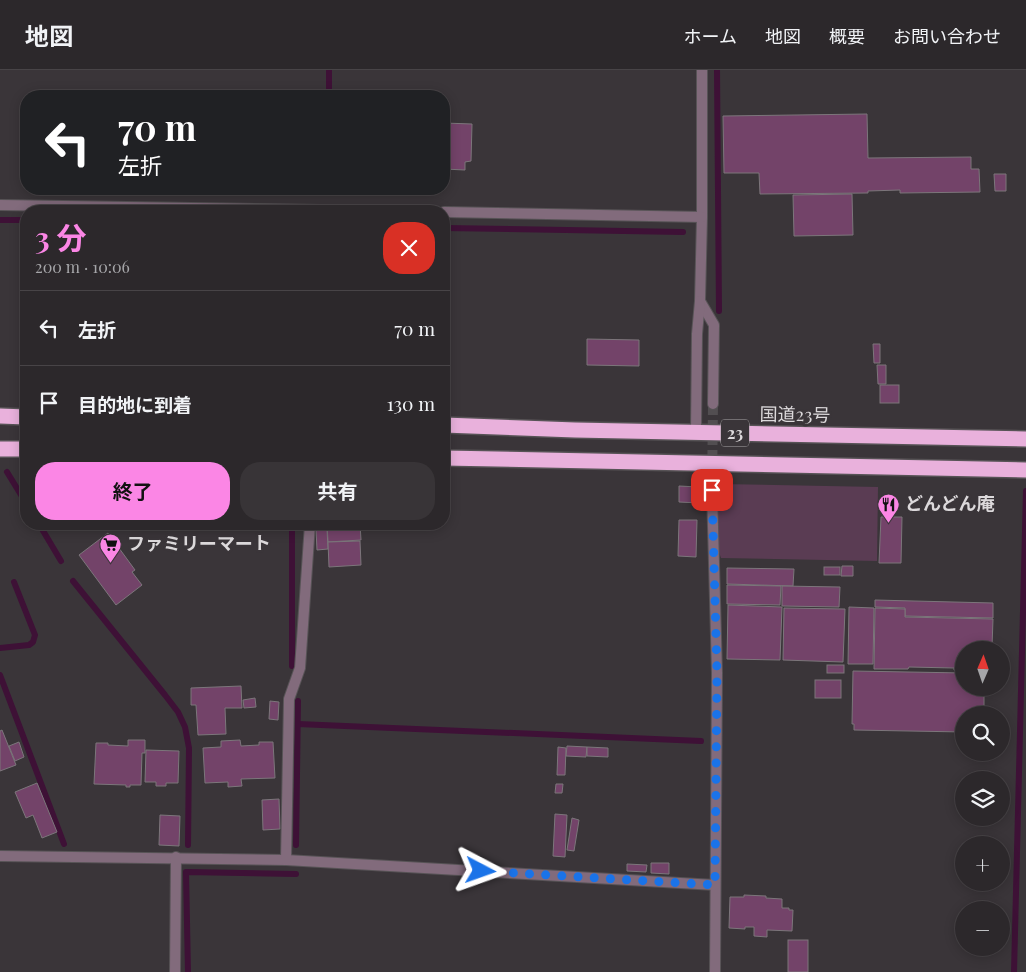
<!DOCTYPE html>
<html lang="ja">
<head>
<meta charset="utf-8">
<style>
	body { margin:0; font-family:"Playfair Display","Noto Sans JP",serif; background:#383437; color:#f1f3f6; height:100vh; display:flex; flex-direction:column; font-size:19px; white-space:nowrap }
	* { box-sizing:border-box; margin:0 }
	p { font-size:16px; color:#a6a6a9 }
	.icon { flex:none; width:28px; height:28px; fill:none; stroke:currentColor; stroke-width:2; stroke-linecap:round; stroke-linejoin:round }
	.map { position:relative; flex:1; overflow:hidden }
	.drawer { position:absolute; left:20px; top:135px; width:430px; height:325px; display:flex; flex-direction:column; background:#2c282b; border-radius:20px; box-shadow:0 2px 12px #0003,0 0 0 1px #484447 }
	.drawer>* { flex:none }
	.banner { position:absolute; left:20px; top:20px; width:430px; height:105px; border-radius:20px; box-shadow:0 2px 12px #0003,0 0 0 1px #484447; background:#202124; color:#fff; overflow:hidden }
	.needle { width:32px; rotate:2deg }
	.buttons { position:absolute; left:955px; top:571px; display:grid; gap:10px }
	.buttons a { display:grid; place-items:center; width:55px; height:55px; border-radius:50%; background:#2c282b; box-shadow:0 2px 12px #0003,0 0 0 1px #484447; font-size:25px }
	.pin { position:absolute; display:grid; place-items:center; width:42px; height:42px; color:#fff; margin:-21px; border-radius:10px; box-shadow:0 2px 8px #0006 }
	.me { position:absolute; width:55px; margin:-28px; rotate:94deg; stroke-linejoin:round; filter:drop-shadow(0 0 4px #0008) }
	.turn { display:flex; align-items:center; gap:18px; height:105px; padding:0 15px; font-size:22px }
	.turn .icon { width:65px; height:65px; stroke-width:2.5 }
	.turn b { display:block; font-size:35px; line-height:42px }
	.round { display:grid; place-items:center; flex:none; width:52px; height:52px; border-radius:20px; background:#383437 }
	.head { display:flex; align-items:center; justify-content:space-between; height:85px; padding:0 15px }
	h1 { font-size:30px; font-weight:700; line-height:38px; color:#fb86e5 }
	.button { display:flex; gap:10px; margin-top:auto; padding:10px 15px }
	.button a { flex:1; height:58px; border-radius:20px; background:#fb86e5; color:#111; font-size:20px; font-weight:700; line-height:58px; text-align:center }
	.button a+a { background:#383437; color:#f1f3f6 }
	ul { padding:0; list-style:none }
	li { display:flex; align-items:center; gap:15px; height:75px; padding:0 15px; border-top:1px solid #484447 }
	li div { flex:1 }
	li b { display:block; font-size:19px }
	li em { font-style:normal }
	header { display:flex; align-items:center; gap:30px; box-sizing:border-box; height:70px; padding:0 25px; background:#2c282b; border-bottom:1px solid #484447 }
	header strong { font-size:24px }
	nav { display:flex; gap:28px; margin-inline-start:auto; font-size:18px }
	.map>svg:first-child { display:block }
</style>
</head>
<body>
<header>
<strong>地図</strong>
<nav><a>ホーム</a><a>地図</a><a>概要</a><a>お問い合わせ</a></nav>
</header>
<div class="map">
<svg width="1026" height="902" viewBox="0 0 1026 902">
	<rect width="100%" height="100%" fill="#3a3539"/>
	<!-- green -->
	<polygon fill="#5a3c53" points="718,414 878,417 877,491 721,488 717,476"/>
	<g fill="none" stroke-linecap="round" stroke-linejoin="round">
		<!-- stream -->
		<g stroke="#3e1136" stroke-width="6">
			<polyline points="329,0 329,26"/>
			<polyline points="717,0 719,241"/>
			<polyline points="0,150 26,150"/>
			<polyline points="444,158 683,162"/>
			<polyline points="7,402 26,433"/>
			<polyline points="39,454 61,491"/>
			<polyline points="292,454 292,596"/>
			<polyline points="73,511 165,625 178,642 185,657 189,678 188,775"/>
			<polyline points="0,578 29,575 33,572 35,565 14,512"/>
			<polyline points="0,605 64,774"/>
			<polyline points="298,654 701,671"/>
			<polyline points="296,775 298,631"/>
			<polyline points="188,902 186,802 296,804"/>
			<polyline points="1014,902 1026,421"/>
		</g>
	</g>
	<!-- building -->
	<g fill="#734369" stroke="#7c767b">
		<polygon points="867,44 868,88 971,87 971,99 979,99 980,122 900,123 900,120 868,121 868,123 760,124 759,103 724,103 723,46"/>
		<polygon points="444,53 472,54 471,91 465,92 465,100 444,99"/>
		<polygon points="994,104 1006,104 1006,121 995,121"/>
		<polygon points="337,119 353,119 353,125 336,124"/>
		<polygon points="852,124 853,165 794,166 793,125"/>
		<polygon points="587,269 639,270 639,296 587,295"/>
		<polygon points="873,274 880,274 880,293 874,293"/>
		<polygon points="877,295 886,295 886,314 878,314"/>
		<rect x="880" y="315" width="19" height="18"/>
		<polygon points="679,416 699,417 699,433 679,432"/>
		<polygon points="881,447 902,447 901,493 879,493"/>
		<polygon points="679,450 697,450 696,487 678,486"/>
		<polygon points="327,454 360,454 361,470 328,472"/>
		<polygon points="327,459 328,479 317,480 316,460"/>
		<polygon points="108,463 135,500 132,502 142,515 116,535 79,485"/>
		<polygon points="360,471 361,495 329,497 328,472"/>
		<polygon points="842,496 853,496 853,506 841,506"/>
		<rect x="824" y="497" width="16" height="8"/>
		<polygon points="727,498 794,499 793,516 727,514"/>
		<polygon points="727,515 781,516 780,535 727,534"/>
		<polygon points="782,516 840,517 839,537 782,536"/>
		<polygon points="875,530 993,533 993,548 905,546 905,538 875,537"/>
		<polygon points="728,535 782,537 780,590 727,589"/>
		<polygon points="849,537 874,538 873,594 848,594"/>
		<polygon points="784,538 845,539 843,592 783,590"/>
		<polygon points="875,538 905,539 905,547 993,549 992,577 990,577 990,580 964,580 964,601 954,600 954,598 909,597 908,599 874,599"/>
		<rect x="827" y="595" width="17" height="8"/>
		<polygon points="853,601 964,603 964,618 989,618 989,622 984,622 984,645 964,645 964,662 854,660 854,654 852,654"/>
		<rect x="815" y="610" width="26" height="18"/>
		<polygon points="241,616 242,638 225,638 226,664 198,665 196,635 191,635 191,618"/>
		<polygon points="255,628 256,637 244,638 243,630"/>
		<polygon points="270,631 279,632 278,650 269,649"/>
		<polygon points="2,660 16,695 0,701 0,661"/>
		<polygon points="128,670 145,670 145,683 142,683 141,715 130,715 130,717 126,717 126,715 94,714 96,673 108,673 108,675 128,676"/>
		<polygon points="240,670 241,676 259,675 259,672 273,672 275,708 241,709 242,716 228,717 228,712 205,713 203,678 221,677 221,671"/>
		<polygon points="19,672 24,687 15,691 9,676"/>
		<polygon points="567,676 587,677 586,687 566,686"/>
		<polygon points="558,677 566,678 565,705 557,705"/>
		<polygon points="587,677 608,678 608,687 587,686"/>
		<polygon points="146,680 179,681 178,713 166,713 166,716 156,716 156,712 145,712"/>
		<polygon points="37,713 57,762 42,768 33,745 26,748 15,722"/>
		<polygon points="556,714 563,714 562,723 555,723"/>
		<polygon points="279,729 280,759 263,760 262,730"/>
		<polygon points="555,744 567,745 565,787 553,786"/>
		<polygon points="160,745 180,746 179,776 159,775"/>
		<polygon points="572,748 579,750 574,781 567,780"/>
		<polygon points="651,793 669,793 669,804 651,803"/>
		<polygon points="627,794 647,795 646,802 627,801"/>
		<polygon points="744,825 766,826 766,828 782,829 782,838 789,838 789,840 793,840 792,861 767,860 767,867 754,866 754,857 745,857 745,859 729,858 730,827 744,827"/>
		<rect x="788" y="870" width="20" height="32"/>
	</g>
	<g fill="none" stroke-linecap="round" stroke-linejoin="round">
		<!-- street-tunnel -->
		<polyline stroke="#524e51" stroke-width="10" stroke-dasharray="10 5" stroke-linecap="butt" points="712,420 713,334"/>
		<defs>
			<g id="street">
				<polyline points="702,0 702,147 700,231 714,255 713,334"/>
				<polyline points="0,135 387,141"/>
				<polyline points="444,142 702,147"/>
				<polyline points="696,362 697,264 700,231"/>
				<polyline points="712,420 717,603 715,902"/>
				<polyline points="0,786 286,790 715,815"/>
				<polyline points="286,790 289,629 300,598 310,454"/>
				<polyline points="175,902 176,787"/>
			</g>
			<g id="highway">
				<polyline points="0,346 26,347"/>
				<polyline points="444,355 575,360 1026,369"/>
				<polyline points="0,379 26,379"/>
				<polyline points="444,388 1026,400"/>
			</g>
		</defs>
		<!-- street casing -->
		<use href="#street" stroke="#575356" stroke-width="12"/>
		<!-- highway casing -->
		<use href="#highway" stroke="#575356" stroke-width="18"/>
		<!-- street -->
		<use href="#street" stroke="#826b7c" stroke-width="10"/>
		<!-- highway -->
		<use href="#highway" stroke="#e9b1dc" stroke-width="15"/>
	</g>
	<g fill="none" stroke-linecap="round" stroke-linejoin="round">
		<!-- route -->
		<polyline stroke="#1a73e8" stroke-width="9" stroke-dasharray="0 16.2" points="481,801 715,815 717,603 712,420"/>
	</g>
	<!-- icons -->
	<defs>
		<symbol id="restaurant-pin" viewBox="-11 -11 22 30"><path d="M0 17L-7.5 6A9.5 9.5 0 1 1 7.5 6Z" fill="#fb86e5" stroke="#3a3539"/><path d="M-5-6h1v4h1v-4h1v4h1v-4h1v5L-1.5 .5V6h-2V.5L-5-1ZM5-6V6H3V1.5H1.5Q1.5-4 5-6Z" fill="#111"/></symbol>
		<symbol id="supermarket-pin" viewBox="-11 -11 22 30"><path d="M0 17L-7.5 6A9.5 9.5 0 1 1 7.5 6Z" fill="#fb86e5" stroke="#3a3539"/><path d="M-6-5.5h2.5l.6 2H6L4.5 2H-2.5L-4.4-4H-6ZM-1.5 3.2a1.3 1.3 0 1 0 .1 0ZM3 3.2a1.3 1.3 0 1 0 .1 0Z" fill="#111"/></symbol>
	</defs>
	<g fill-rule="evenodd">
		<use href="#restaurant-pin" x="876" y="422" width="25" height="34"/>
		<use href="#supermarket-pin" x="98" y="462" width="25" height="34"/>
	</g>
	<g text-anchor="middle" stroke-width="5" stroke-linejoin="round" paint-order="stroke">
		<!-- shield labels -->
		<rect fill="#3a3539" stroke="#aba8aa" stroke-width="1" x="721" y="349.5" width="28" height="27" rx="4"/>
		<g font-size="16" font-weight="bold" fill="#dcd9db">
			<text x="735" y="369">23</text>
		</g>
		<!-- street labels -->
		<g font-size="18" fill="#dcd9db" stroke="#3a3539">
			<text transform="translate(795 345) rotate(1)" y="6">国道23号</text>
		</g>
		<!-- poi labels -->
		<g font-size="18" font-weight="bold" fill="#dcd9db" stroke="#3a3539" text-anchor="start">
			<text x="905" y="440">どんどん庵</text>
			<text x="127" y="480">ファミリーマート</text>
		</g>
	</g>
</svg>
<div class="buttons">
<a><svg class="needle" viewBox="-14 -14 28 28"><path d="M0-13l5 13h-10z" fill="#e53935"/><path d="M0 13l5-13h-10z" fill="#a6a6a9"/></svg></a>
<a><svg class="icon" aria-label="search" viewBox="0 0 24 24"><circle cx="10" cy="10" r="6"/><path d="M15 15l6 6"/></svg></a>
<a><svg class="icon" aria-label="layers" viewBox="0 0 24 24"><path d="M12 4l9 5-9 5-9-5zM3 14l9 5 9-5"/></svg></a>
<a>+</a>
<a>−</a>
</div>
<div class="pin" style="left:712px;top:420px;background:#d93025"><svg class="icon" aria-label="arrive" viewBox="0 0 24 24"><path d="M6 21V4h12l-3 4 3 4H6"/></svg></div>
<svg class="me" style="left:481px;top:801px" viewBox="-20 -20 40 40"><path d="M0-17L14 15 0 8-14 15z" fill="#1a73e8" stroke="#fff" stroke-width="4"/></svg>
<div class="banner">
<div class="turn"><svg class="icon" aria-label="left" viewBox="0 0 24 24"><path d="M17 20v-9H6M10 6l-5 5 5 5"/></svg><div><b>70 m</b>左折</div></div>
</div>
<section class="drawer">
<div class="head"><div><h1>3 分</h1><p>200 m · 10:06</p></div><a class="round" style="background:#d93025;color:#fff"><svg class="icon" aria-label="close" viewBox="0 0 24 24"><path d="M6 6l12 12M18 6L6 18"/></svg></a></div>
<ul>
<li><svg class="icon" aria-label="left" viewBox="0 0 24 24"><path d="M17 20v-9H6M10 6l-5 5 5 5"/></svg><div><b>左折</b></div><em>70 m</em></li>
<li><svg class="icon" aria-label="arrive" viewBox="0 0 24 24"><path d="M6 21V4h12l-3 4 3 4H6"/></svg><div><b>目的地に到着</b></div><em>130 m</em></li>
</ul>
<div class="button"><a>終了</a><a>共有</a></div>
</section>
</div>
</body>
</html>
